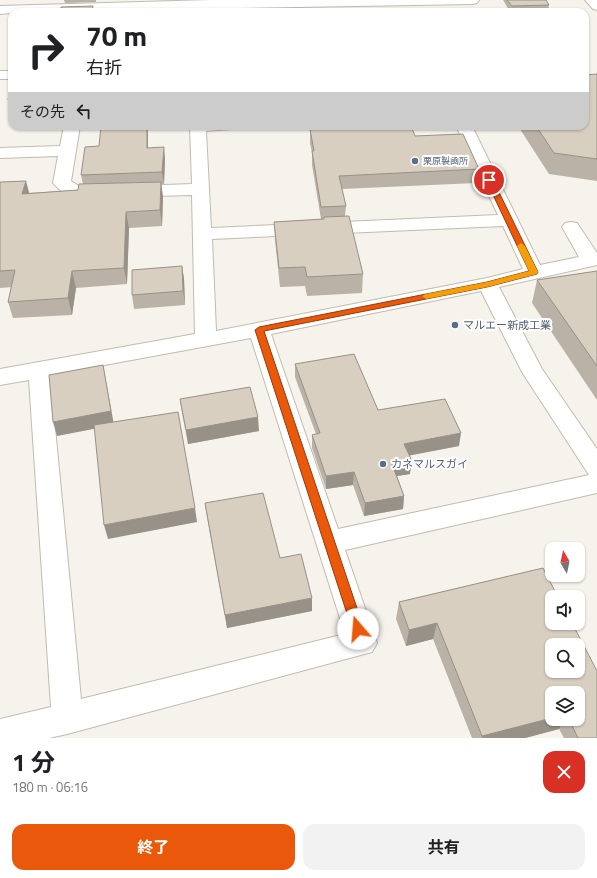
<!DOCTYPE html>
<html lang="ja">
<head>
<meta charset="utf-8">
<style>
	body { margin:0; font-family:"Titillium Web","Noto Sans JP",sans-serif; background:#f2f2f2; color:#202124; height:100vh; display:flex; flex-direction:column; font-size:15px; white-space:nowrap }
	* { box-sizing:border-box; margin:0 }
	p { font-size:13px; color:#757577 }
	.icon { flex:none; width:22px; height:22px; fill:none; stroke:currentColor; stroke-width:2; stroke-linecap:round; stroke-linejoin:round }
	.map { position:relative; height:738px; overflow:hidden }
	.side { display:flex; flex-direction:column; background:#fff; flex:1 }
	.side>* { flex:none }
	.hud { position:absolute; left:8px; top:8px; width:581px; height:122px; border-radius:12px; box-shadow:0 1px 3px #0004; background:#fff; color:#202124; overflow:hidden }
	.needle { width:26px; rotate:351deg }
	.tools { position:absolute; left:545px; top:542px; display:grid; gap:8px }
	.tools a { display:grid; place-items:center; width:40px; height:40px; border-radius:8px; background:#fff; box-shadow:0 1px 3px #0004; font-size:20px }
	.pin { position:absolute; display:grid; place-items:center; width:34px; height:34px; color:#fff; margin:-17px; border:2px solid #fff; border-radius:50%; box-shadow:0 1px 4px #0007 }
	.me { position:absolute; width:44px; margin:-22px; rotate:342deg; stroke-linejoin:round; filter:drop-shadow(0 0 3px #0008) }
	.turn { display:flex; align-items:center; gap:14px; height:84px; padding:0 12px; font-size:18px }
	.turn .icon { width:52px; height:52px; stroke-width:2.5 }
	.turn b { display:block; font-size:28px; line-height:34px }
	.then { display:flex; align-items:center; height:38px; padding:0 12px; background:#0003; gap:8px; font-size:15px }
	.round { display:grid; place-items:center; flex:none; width:42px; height:42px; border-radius:12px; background:#f2f2f2 }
	.headline { display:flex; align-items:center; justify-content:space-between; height:68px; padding:0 12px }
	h1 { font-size:24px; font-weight:700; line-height:30px }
	.cta { display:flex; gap:8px; margin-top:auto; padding:8px 12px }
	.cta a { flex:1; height:46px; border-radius:12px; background:#ea580c; color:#fff; font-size:16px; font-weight:700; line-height:46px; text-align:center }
	.cta a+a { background:#f2f2f2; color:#202124 }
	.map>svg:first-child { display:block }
</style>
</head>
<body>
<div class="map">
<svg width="597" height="738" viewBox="0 0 597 738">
	<rect width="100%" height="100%" fill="#f6f3ec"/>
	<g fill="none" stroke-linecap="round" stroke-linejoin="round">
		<defs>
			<g id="minor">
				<polygon points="211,0 479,0 477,3 473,4 12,12 12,13 0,14 0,6"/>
				<polygon points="585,0 597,0 597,10 593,9"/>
				<rect x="0" y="71" width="12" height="8"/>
				<path d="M64 126H80L71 181 82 188 192 184 190 126H234L232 129 206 131 211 228 498 215 456 126H472L540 265 579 257 562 227 565 223 571 222 577 223 597 253V265L499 287 542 369 597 449V493L345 550 377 643 372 652 67 734 49 738H0V719L51 707 29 380 0 385V369L195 334 192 195 79 198C70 196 59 191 53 183L58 156 0 158V148L60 146ZM503 226 523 269 487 278 216 331 212 239ZM481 291 522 372 589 475 338 529 271 334ZM251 338 345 634 81 699 50 375Z"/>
			</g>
		</defs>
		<!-- minor casing -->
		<use href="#minor" stroke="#c2bbae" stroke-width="2"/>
		<!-- minor -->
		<use href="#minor" fill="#fff" fill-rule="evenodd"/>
	</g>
	<!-- wall -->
	<g fill="#bab2a6" fill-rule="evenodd">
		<polygon points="64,0 96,0 96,2 65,3"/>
		<polygon points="503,0 546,0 549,5 548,11 510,12"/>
		<polygon points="597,74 597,181 549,174 518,126 585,126"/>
		<polygon points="12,85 12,107 10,107 8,100"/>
		<polygon points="372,126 411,126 415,136 479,169 476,183 342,189 346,206 345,216 363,274 362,293 307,296 305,286 280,287 275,240 274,222 321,219 312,165 312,153 310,143 310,129 372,127"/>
		<polygon points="148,134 148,148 165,158 164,184 161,184 163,197 162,226 129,228 127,284 76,288 72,315 13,318 8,302 12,287 0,288 0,182 29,193 78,190 83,184 81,175 99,146"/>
		<polygon points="182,266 184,279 185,305 134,309 132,295"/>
		<polygon points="597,271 597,400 532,303 537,280"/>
		<polygon points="295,364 378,410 459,446 409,455 410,474 397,476 404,496 403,509 364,516 353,485 326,489 312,448 312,435 316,434 295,377"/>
		<polygon points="180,399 259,431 188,444 182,413"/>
		<polygon points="205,503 280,558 312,611 227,628 207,517"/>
		<path d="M543 568 597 738H564L559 729 525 738H472L433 639 406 646 396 619 399 602ZM578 693V719H552Z"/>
	</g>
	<!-- shaded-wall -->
	<g fill="#979187">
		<polygon points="147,126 148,134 148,159 147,148"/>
		<polygon points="164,147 165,158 164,184 162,172"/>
		<polygon points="26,181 30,196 22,194"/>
		<polygon points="161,182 163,197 162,226 160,210"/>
		<polygon points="126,212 129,228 127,284 124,268"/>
		<polygon points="182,266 184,279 185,305 183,291"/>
		<polygon points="72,271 76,288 72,315 68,298"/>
		<polygon points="103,365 114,425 57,436 53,422"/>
		<polygon points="258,417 259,431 188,444 186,430"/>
		<polygon points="461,433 459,446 402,457 404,444"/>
		<polygon points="412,461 410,474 390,477 392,464"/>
		<polygon points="354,472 353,485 326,489 326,476"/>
		<polygon points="404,496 403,509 364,516 365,503"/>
		<polygon points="195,508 197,522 108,539 104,525"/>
		<polygon points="312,598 312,611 227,628 225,615"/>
		<polygon points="437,623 433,639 406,646 409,630"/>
		<polygon points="552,718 552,719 564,719 559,729 525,738 482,738 482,736"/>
	</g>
	<!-- building -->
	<g fill="#d8cfc1" stroke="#979187" fill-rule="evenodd">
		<polygon points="507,0 546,0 549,5 512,6"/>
		<polygon points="93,6 92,12 60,12 61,7"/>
		<polygon points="597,74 597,159 554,153 536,126 585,126 585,75"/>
		<polygon points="12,85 12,100 8,100"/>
		<polygon points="101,126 147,126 147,148 164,147 162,172 81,175 85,147 99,146"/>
		<polygon points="376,126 411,126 415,136 463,134 479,169 339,176 346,206 321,207 312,151 314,151 310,129 376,127"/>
		<polygon points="26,181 22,194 78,190 79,184 161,182 160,210 126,212 124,268 72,271 68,298 8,302 15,270 0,271 0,182"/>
		<polygon points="349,216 363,274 307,277 305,267 279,268 274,222 324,219 324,217"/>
		<polygon points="182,266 183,291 132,295 132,270"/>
		<polygon points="597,271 597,366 537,280"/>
		<polygon points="354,354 378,410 445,399 461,433 404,444 412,461 392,464 404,496 365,503 354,472 326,476 312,435 320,433 295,364"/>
		<polygon points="103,365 111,411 53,422 49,375"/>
		<polygon points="250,387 258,417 186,430 180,399"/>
		<polygon points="178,412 195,508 104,525 94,425"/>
		<polygon points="263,493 280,558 301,554 312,598 225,615 205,503"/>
		<path d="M543 568 558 597H552V623H572L597 671V738H578L569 719H578V693H552V718L482 736 437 623 409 630 399 602ZM552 645H578V671H552Z"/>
	</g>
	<!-- route -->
	<polygon fill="#ea580c" stroke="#983908" points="487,178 492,178 493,180 538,272 537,274 487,287 264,331 364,629 362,633 358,634 353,633 352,629 255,330 259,327 487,282 529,271 486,180"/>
	<!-- slow -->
	<polygon fill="#f59e0b" points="521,243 525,246 538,272 537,274 487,287 426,299 422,296 426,294 487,282 529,271 517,246"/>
	<!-- markers -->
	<g fill="#5c6f8a" stroke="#fff" stroke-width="1.5">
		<circle cx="415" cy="161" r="4"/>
		<circle cx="455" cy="325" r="4"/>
		<circle cx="383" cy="464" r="4"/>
	</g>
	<g text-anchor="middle" stroke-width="4" stroke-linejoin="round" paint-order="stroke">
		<!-- far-service labels -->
		<g font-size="9" fill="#4e5e75" stroke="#fff" text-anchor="start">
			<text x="423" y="164">栗原製凾所</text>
		</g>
		<!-- service labels -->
		<g font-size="11" fill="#4e5e75" stroke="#fff" text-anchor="start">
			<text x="463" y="329">マルエー新成工業</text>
			<text x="391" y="468">カネマルスガイ</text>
		</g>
	</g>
</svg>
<div class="tools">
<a><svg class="needle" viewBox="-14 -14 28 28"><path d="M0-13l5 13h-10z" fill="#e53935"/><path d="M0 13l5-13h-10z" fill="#757577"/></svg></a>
<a><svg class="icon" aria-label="sound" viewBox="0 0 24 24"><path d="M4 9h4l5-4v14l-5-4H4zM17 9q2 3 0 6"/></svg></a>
<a><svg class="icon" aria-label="search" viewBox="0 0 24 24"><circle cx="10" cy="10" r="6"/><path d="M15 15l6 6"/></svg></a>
<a><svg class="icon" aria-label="layers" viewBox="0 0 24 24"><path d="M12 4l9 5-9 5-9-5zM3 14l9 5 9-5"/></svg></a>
</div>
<div class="pin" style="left:489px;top:180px;background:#d93025"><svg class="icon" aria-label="arrive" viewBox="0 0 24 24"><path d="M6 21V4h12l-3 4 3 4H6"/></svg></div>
<svg class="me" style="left:358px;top:629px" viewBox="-20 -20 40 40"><circle r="19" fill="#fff"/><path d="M0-13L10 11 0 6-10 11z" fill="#ea580c"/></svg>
<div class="hud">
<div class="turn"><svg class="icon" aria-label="right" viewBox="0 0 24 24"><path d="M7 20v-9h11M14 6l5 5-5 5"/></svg><div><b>70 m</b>右折</div></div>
<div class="then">その先<svg class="icon" aria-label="left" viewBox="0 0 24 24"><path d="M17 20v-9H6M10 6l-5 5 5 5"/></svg></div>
</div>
</div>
<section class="side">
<div class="headline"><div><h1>1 分</h1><p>180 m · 06:16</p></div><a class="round" style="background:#d93025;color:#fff"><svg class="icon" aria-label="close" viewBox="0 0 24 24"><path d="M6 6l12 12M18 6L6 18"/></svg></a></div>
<div class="cta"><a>終了</a><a>共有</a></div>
</section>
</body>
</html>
